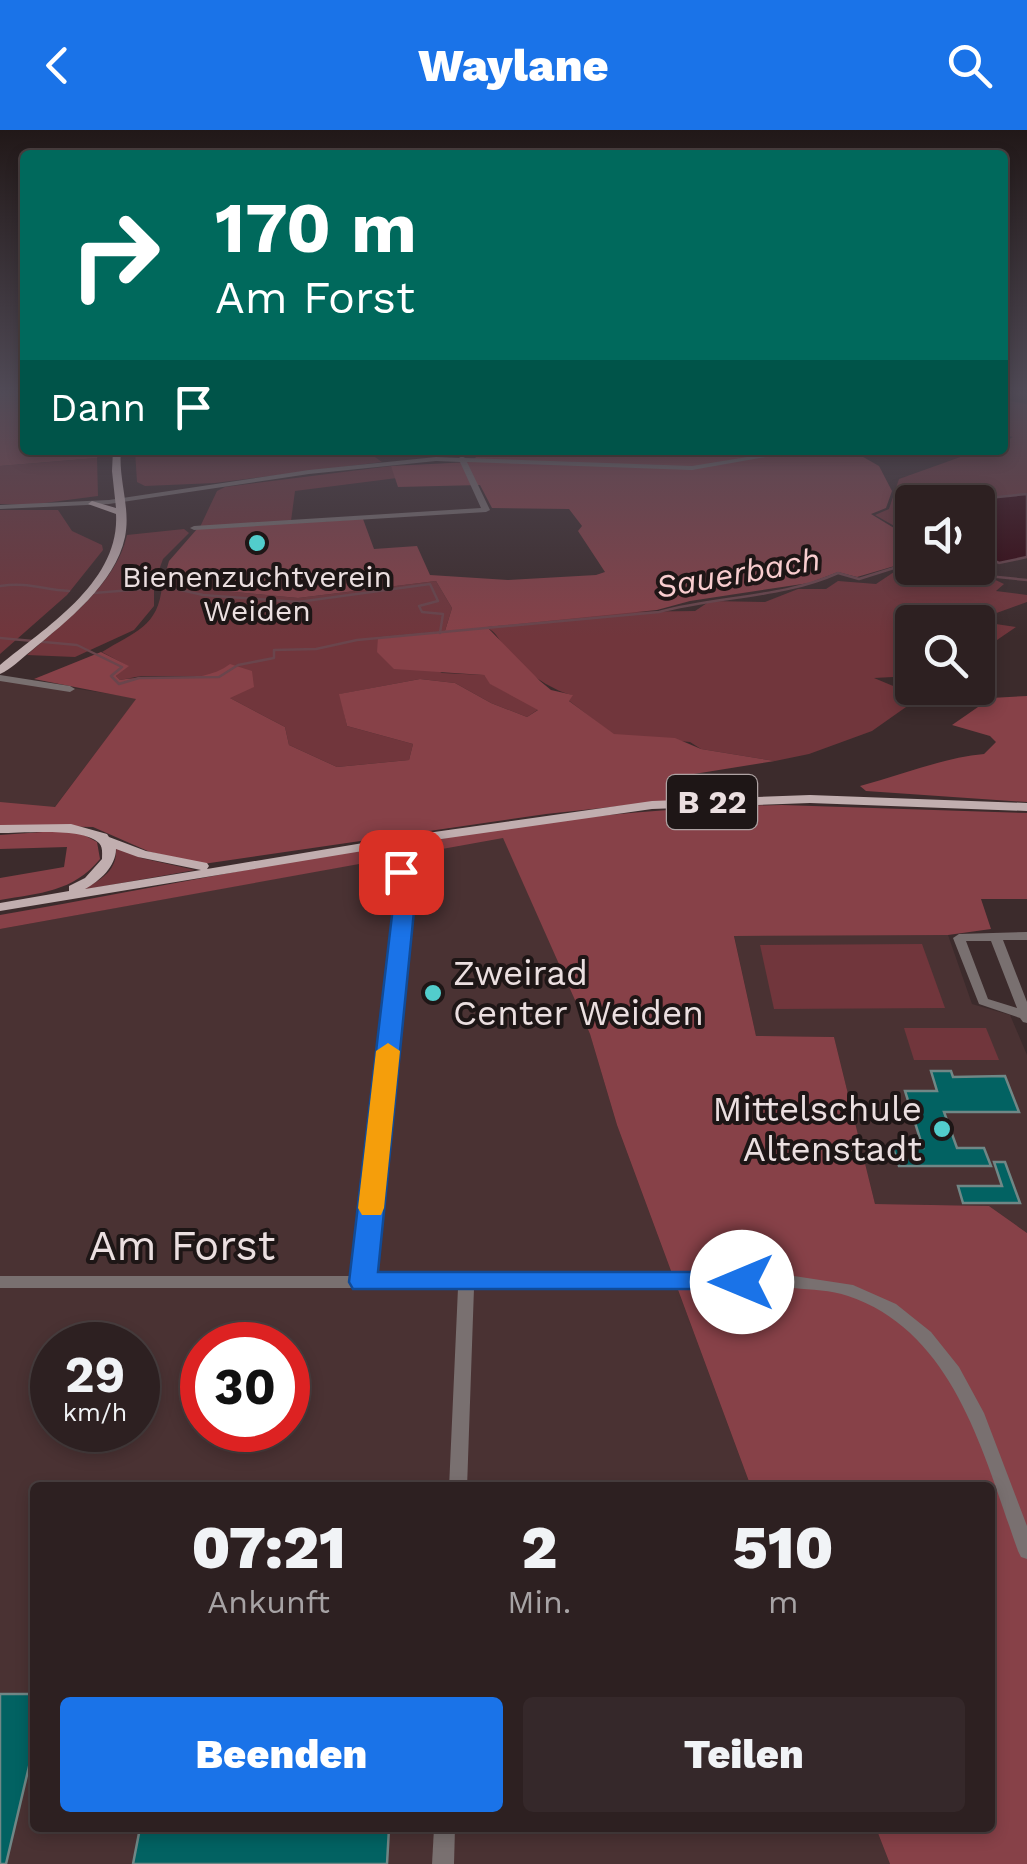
<!DOCTYPE html>
<html lang="de">
<head>
<meta charset="utf-8">
<style>
	body { margin:0; font-family:"Work Sans",sans-serif; background:#35282a; color:#f1f3f6; height:100vh; display:flex; flex-direction:column; font-size:38px; white-space:nowrap }
	* { box-sizing:border-box; margin:0 }
	p { font-size:32px; color:#a7a3a5 }
	.icon { flex:none; width:55px; height:55px; fill:none; stroke:currentColor; stroke-width:2; stroke-linecap:round; stroke-linejoin:round }
	.map { position:relative; flex:1; overflow:hidden }
	.drawer { position:absolute; left:30px; top:1352px; width:965px; height:350px; display:flex; flex-direction:column; background:#2d2021; border-radius:10px; box-shadow:0 5px 15px #0003,0 0 0 2px #483e3f }
	.drawer>* { flex:none }
	.guide { position:absolute; left:20px; top:20px; width:988px; height:305px; border-radius:10px; box-shadow:0 5px 15px #0003,0 0 0 2px #483e3f; background:#00695c; color:#fff; overflow:hidden }
	.fabs { position:absolute; left:895px; top:355px; display:grid; gap:20px }
	.fabs a { display:grid; place-items:center; width:100px; height:100px; border-radius:10px; background:#2d2021; box-shadow:0 5px 15px #0003,0 0 0 2px #483e3f; font-size:50px }
	.speed { position:absolute; left:30px; top:1192px; display:flex; gap:20px; font-size:50px; font-weight:700; text-align:center }
	.speed>* { display:grid; place-content:center; width:130px; height:130px; border-radius:50%; background:#2d2021; box-shadow:0 5px 15px #0003,0 0 0 2px #483e3f; line-height:1 }
	.speed small { font-size:25px; font-weight:400 }
	.speed .limit { border:15px solid #d22; background:#fff; color:#111 }
	.pin { position:absolute; display:grid; place-items:center; width:85px; height:85px; color:#fff; margin:-42px; border-radius:20px; box-shadow:0 5px 15px #0006 }
	.me { position:absolute; width:110px; margin:-55px; rotate:270deg; stroke-linejoin:round; filter:drop-shadow(0 0 8px #0008) }
	.turn { display:flex; align-items:center; gap:35px; height:210px; padding:0 30px; font-size:45px }
	.turn .icon { width:130px; height:130px; stroke-width:2.5 }
	.turn b { display:block; font-size:70px; line-height:85px }
	.then { display:flex; align-items:center; height:95px; padding:0 30px; background:#0003; gap:20px; font-size:38px }
	.eta { display:flex; justify-content:space-evenly; align-items:center; height:170px; text-align:center }
	.eta b { font-size:60px; font-weight:800; line-height:70px }
	.button { display:flex; gap:20px; margin-top:auto; padding:20px 30px }
	.button a { flex:1; height:115px; border-radius:10px; background:#1a73e8; color:#fff; font-size:40px; font-weight:800; line-height:115px; text-align:center }
	.button a+a { background:#35282a; color:#f1f3f6 }
	header { display:flex; justify-content:space-between; align-items:center; height:130px; padding:0 30px; background:#1a73e8; color:#fff; font-size:45px; font-weight:800 }
	.map>svg:first-child { display:block }
</style>
</head>
<body>
<header><svg class="icon" aria-label="back" viewBox="0 0 24 24"><path d="M15 5l-7 7 7 7"/></svg>Waylane<svg class="icon" aria-label="search" viewBox="0 0 24 24"><circle cx="10" cy="10" r="6"/><path d="M15 15l6 6"/></svg></header>
<div class="map">
<svg width="1027" height="1734" viewBox="0 0 1027 1734">
	<rect width="100%" height="100%" fill="#3c2b2c"/>
	<!-- built -->
	<g fill="#4a3233" fill-rule="evenodd">
		<polygon points="0,547 137,568 41,695 0,696"/>
		<path d="M503 707 590 904 617 995 751 1357 35 1358V1698H876L890 1734H0V799ZM52 1215H138V1300H52ZM202 1215H288V1300H202Z"/>
		<polygon points="734,805 948,805 972,874 1010,885 1027,925 1027,1103 989,1076 875,1074 834,907 756,906"/>
	</g>
	<!-- green -->
	<g fill="#71363c">
		<polygon points="1003,270 1027,274 1027,364 987,370 912,372 912,406 875,385 889,379 899,349 980,320 1002,320 1003,312 1013,307 1003,305"/>
		<polygon points="135,320 365,320 382,332 215,353 145,356 137,352"/>
		<polygon points="97,328 98,366 29,375 0,374 0,336"/>
		<polygon points="391,336 397,348 295,361 291,391 200,397 217,361 225,357"/>
		<polygon points="0,380 58,380 72,401 102,415 103,420 67,465 0,524"/>
		<path d="M184 399 189 403 163 429 154 454V476L134 500 75 527 27 525C64 492 116 455 127 405Z"/>
		<path d="M897 440C920 457 916 454 942 451 950 450 964 455 974 455L985 445 1004 454 996 461 1027 465V472L991 485 995 487 989 493 1016 497 978 523V492H912V546L874 548 910 563 917 558H933L872 601 809 624 775 631 701 619 690 612 614 605 568 570 572 565C545 558 518 536 502 513 495 504 495 501 485 497L616 482 695 481 710 471 765 472 798 459H826L838 451 876 454Z"/>
		<path d="M436 451 452 478 445 501 378 507 442 543 484 545 491 554 539 579 527 587 491 573 455 553 420 549 340 564 347 596 413 614 409 630 337 637 289 615 285 597 228 567 214 546H141L120 550 116 546 128 536 102 522C134 502 159 497 162 455L298 468Z"/>
		<path d="M116 716 141 728 195 740 82 760C102 749 118 741 116 716Z"/>
		<polygon points="922,814 945,878 774,879 760,815"/>
		<polygon points="904,898 986,898 999,930 914,930"/>
	</g>
	<!-- forest -->
	<g fill="#874148">
		<polygon points="0,264 25,264 25,320 100,320 97,328 0,336"/>
		<path d="M502 320H851L879 336 892 361 886 378 871 384 912 409V438H963L971 442 962 443 959 449 939 442C920 451 913 451 898 435L857 447 838 442 809 453 690 471 657 480 487 497 540 551 551 560 573 565 569 571 614 604 675 608 701 619 775 631 694 644 723 665 546 684 203 734 150 722 93 697 0 695V672L55 677 136 569 34 549 101 522 129 536 116 546 120 550C157 543 199 557 230 534L252 541 254 557 230 568 285 597 289 615 337 637 409 630 413 614 347 596 339 564 420 549 455 553 491 573 527 587 538 580 490 554 484 545 394 539 377 522 378 507 445 501 452 478 436 451 298 468 162 455 169 431 197 399 363 389 374 419 417 416 430 445 508 450 596 445 605 442 578 401 582 396 569 379 492 378 480 355 398 357 391 336 470 332 480 324Z"/>
		<path d="M1027 566V672L866 661 860 656C901 645 942 628 984 624L996 612 990 606 952 595 991 568Z"/>
		<path d="M782 675 1027 683V769H981L991 799 948 805 734 806 756 906 834 907 875 1074 989 1076 1027 1103V1734H890L876 1698H990V1358L751 1357 617 995 590 904 503 708 0 799V785C258 740 519 679 782 675Z"/>
		<path d="M57 701 82 704 97 712 100 729C73 762 40 763 0 770V748L64 737 67 717 0 719V705Z"/>
	</g>
	<!-- water -->
	<polygon fill="#33030d" stroke="#6a454c" stroke-width="2.5" points="1027,364 1027,427 999,433 978,423 978,372 948,372"/>
	<g fill="none" stroke-linecap="round" stroke-linejoin="round">
		<!-- stream -->
		<g stroke="#6a454c" stroke-width="2.5">
			<path d="M0 456C28 452 41 459 69 461"/>
			<polyline points="94,463 168,457 203,465 298,472 430,454 438,471 419,476 422,482 443,484 440,503"/>
			<path d="M0 508 77 515 122 537 111 546 119 554 139 548 219 547 238 535 274 528V520L316 519 357 510 659 482C717 466 783 468 838 443L859 449 897 437 906 449 927 452 941 444 963 452 967 444 1027 450"/>
		</g>
	</g>
	<!-- building -->
	<g fill="#026262" stroke="#708786" stroke-width="2.5">
		<polygon points="931,941 951,941 953,947 1005,946 1019,982 944,982 957,1018 984,1018 991,1036 899,1036 893,1018 923,1018 905,961 937,961"/>
		<polygon points="994,1032 1005,1032 1020,1073 963,1073 958,1056 1002,1056"/>
		<polygon points="0,1564 35,1564 35,1611 6,1734 0,1734"/>
		<polygon points="140,1698 389,1698 387,1734 133,1734"/>
	</g>
	<g fill="none" stroke-linecap="round" stroke-linejoin="round">
		<!-- minor -->
		<g fill="#797070" fill-rule="evenodd">
			<polygon points="790,320 806,320 692,340 467,332 490,380 486,382 194,400 190,398 194,396 481,378 460,332 436,331 309,344 109,374 0,379 0,375 109,370 309,340 436,327 459,328 462,326 465,328 692,336"/>
			<polygon points="0,545 70,556 75,559 70,562 0,551"/>
			<path d="M378 740 405 741 412 751 371 1146H794L853 1155 896 1174 931 1202 959 1237 984 1283 1027 1396V1429L1021 1427 1018 1421C984 1326 955 1202 848 1166 831 1160 811 1160 794 1158H474L467 1358H449L458 1158H0V1146H356L397 782 367 751 374 741ZM382 746H397L400 751 398 770 379 751Z"/>
			<path d="M1027 802V810H1003L1027 872V893L1023 892 1020 888 979 874 953 808 959 804ZM966 811H991L1017 878 988 869Z"/>
			<polygon points="434,1698 455,1698 454,1734 432,1734"/>
		</g>
		<!-- major -->
		<g fill="#c1aeaf" fill-rule="evenodd">
			<path d="M113 320H121C118 349 131 378 125 407 115 454 67 491 31 521 21 529 11 539 0 544V535C46 497 120 452 116 384L88 374 92 371 116 378 112 341Z"/>
			<path d="M810 665 1027 673V681L810 673 652 679 399 715 0 781V773L69 761V756L85 748 102 729C102 724 103 717 99 713 84 697 22 703 0 703V695L71 694 107 704 109 707 146 721 207 733 209 736 207 739 399 707 652 671ZM116 719 138 727 201 740 85 759C100 751 116 736 116 719Z"/>
		</g>
	</g>
	<!-- sky -->
	<linearGradient id="sky" x2="0" y2="1"><stop stop-color="#211818"/><stop offset="0.52" stop-color="#504a56"/><stop offset="1" stop-color="#504a56" stop-opacity="0"/></linearGradient>
	<rect width="1027" height="506" fill="url(#sky)"/>
	<!-- route -->
	<polygon fill="#1a73e8" stroke="#114b97" stroke-width="2.5" points="401,736 408,738 417,751 378,1142 742,1142 752,1145 757,1152 752,1159 353,1159 349,1152 396,751 391,742"/>
	<!-- slow -->
	<polygon fill="#f59e0b" points="388,913 400,921 384,1078 381,1085 362,1085 358,1078 376,921"/>
	<!-- markers -->
	<g fill="#52cdcc" stroke="#1e1616" stroke-width="4">
		<circle cx="257" cy="413" r="10"/>
		<circle cx="433" cy="863" r="10"/>
		<circle cx="942" cy="999" r="10"/>
	</g>
	<g text-anchor="middle" stroke-width="8" stroke-linejoin="round" paint-order="stroke">
		<!-- far-poi labels -->
		<g font-size="30" fill="#ebdfe0" stroke="#1e1616">
			<text x="257" y="457">Bienenzuchtverein<tspan x="257" dy="34">Weiden</tspan></text>
		</g>
		<!-- far-water labels -->
		<g font-size="32" font-style="italic" fill="#f9cdcf" stroke="#1e1616">
			<text transform="translate(738 443) rotate(-10)" y="11">Sauerbach</text>
		</g>
		<!-- shield labels -->
		<rect fill="#1e1616" stroke="#aea3a3" stroke-width="2.5" x="667" y="645" width="90" height="54" rx="8"/>
		<g font-size="32" font-weight="bold" fill="#ebdfe0">
			<text x="712" y="683">B 22</text>
		</g>
		<!-- poi labels -->
		<g font-size="35" fill="#ebdfe0" stroke="#1e1616" text-anchor="start">
			<text x="453" y="855">Zweirad<tspan x="453" dy="40">Center Weiden</tspan></text>
			<text x="922" y="991" text-anchor="end">Mittelschule<tspan x="922" dy="40">Altenstadt</tspan></text>
		</g>
		<!-- near-street labels -->
		<g font-size="42" fill="#ebdfe0" stroke="#1e1616">
			<text x="182" y="1130">Am Forst</text>
		</g>
	</g>
</svg>
<div class="fabs">
<a><svg class="icon" aria-label="sound" viewBox="0 0 24 24"><path d="M4 9h4l5-4v14l-5-4H4zM17 9q2 3 0 6"/></svg></a>
<a><svg class="icon" aria-label="search" viewBox="0 0 24 24"><circle cx="10" cy="10" r="6"/><path d="M15 15l6 6"/></svg></a>
</div>
<div class="speed"><div>29<small>km/h</small></div><div class="limit">30</div></div>
<div class="pin" style="left:401px;top:742px;background:#d93025"><svg class="icon" aria-label="arrive" viewBox="0 0 24 24"><path d="M6 21V4h12l-3 4 3 4H6"/></svg></div>
<svg class="me" style="left:742px;top:1152px" viewBox="-20 -20 40 40"><circle r="19" fill="#fff"/><path d="M0-13L10 11 0 6-10 11z" fill="#1a73e8"/></svg>
<div class="guide">
<div class="turn"><svg class="icon" aria-label="right" viewBox="0 0 24 24"><path d="M7 20v-9h11M14 6l5 5-5 5"/></svg><div><b>170 m</b>Am Forst</div></div>
<div class="then">Dann<svg class="icon" aria-label="arrive" viewBox="0 0 24 24"><path d="M6 21V4h12l-3 4 3 4H6"/></svg></div>
</div>
<section class="drawer">
<div class="eta">
<div><b>07:21</b><p>Ankunft</p></div>
<div><b>2</b><p>Min.</p></div>
<div><b>510</b><p>m</p></div>
</div>
<div class="button"><a>Beenden</a><a>Teilen</a></div>
</section>
</div>
</body>
</html>
